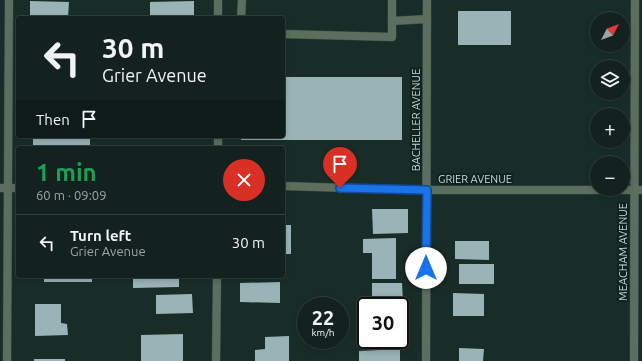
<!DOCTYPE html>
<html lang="en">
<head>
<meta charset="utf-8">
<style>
	body { margin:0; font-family:Ubuntu,sans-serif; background:#1c2a27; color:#f1f3f6; height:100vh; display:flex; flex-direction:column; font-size:15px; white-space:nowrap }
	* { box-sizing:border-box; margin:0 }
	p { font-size:13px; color:#9da4a4 }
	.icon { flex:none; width:22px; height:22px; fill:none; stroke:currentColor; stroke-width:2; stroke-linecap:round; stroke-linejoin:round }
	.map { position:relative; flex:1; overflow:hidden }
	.panel { position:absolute; left:16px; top:146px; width:269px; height:132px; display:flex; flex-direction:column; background:#13221e; border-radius:4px; box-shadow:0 2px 6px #0003,0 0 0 1px #323f3c }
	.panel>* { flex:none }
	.banner { position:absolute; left:16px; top:16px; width:269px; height:122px; border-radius:4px; box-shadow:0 2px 6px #0003,0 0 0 1px #323f3c; background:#13221e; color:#f1f3f6; overflow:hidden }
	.needle { width:26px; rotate:48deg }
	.buttons { position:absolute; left:590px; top:12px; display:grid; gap:8px }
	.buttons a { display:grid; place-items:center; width:40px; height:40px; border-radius:50%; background:#13221e; box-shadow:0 2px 6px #0003,0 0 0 1px #323f3c; font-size:20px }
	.speed { position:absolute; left:297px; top:297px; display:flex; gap:8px; font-size:20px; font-weight:700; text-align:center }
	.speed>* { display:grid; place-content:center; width:52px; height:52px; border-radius:50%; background:#13221e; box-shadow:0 2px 6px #0003,0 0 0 1px #323f3c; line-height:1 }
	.speed small { font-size:10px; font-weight:400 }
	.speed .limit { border:2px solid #111; border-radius:6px; background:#fff; color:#111 }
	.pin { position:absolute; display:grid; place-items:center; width:34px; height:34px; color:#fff; margin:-41px -17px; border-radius:50% 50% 50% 0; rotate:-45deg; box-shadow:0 0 4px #0007 }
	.pin .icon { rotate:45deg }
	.me { position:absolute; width:44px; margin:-22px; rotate:0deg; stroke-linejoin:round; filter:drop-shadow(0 0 3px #0008) }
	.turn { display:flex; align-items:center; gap:14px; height:84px; padding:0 20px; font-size:18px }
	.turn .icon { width:52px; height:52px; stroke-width:2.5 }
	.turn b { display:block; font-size:28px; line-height:34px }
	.then { display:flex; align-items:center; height:38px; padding:0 20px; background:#0003; gap:8px; font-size:15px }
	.round { display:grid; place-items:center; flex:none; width:42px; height:42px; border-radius:21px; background:#1c2a27 }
	.overview { display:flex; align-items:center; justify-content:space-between; height:68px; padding:0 20px }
	h1 { font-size:24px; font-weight:700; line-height:30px; color:#1e9e55 }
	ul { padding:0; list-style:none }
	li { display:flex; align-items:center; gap:12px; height:56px; padding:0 20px; border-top:1px solid #323f3c }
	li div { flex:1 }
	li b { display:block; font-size:15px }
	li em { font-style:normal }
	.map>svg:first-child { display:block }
</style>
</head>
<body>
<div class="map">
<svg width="642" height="361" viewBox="0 0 642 361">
	<rect width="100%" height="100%" fill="#192d28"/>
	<!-- building -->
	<g fill="#9ab3b6">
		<polygon points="30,1 69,2 68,18 30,18"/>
		<polygon points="194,1 194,18 150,18 150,2"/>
		<rect x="458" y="11" width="53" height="34"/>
		<polygon points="283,77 402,77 402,140 241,140 241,136 283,136"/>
		<rect x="33" y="136" width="57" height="12"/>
		<polygon points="372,209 408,209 408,233 373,234"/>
		<rect x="283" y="225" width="8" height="29"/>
		<polygon points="396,238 396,279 372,279 372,253 363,253 363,239"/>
		<polygon points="455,241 489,241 489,260 455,259"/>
		<rect x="459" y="264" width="35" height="20"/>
		<rect x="44" y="276" width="48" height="6"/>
		<polygon points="133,276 179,276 179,287 133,288"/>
		<polygon points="280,282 280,303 240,302 240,283"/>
		<polygon points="372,283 402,283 403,302 372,302"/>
		<polygon points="453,293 484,294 484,316 453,316"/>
		<polygon points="192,294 193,313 156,314 156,295"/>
		<polygon points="35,304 61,304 61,323 67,324 68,335 35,336"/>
		<polygon points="360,311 366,311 366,333 361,333"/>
		<rect x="400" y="311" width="2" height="22"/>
		<polygon points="183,334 183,361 141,361 141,335"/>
		<polygon points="289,336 289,361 255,361 255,350 265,349 265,337"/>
		<polygon points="459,348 484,349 483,361 459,361"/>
		<polygon points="400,349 400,361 359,361 359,351"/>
		<rect x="34" y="359" width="31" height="2"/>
	</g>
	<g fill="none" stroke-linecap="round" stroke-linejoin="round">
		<defs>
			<g id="lane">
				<polyline points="392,0 392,21"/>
				<polyline points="241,18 242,0"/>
				<polyline points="283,34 392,37 392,21 427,19"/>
			</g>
			<g id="street">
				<polyline points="218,0 218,18"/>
				<polyline points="218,148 218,136"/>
				<polyline points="283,186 412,190 642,190"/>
				<polyline points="0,188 18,188"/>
				<polyline points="7,361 9,0"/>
				<polyline points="216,361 217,276"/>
				<polyline points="426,361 427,0"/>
				<polyline points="634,361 635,0"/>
			</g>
		</defs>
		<!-- lane casing -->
		<use href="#lane" stroke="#364944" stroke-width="9"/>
		<!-- street casing -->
		<use href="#street" stroke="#364944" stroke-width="9"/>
		<!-- lane -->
		<use href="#lane" stroke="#5c6e5d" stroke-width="8"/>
		<!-- street -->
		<use href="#street" stroke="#5c6e5d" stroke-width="8"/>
	</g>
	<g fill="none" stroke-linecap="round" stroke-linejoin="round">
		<defs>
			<polyline id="route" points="340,188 427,190 426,268"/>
		</defs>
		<!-- route casing -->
		<use href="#route" stroke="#114b97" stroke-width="10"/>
		<!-- route -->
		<use href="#route" stroke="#1a73e8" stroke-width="7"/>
	</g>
	<g text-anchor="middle" stroke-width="4" stroke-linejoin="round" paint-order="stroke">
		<!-- street labels -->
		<g font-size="11" fill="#cdd9d6" stroke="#0f231e">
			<text transform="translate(416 120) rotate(-90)" y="4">BACHELLER AVENUE</text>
			<text x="475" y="183">GRIER AVENUE</text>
			<text transform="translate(623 252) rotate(-90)" y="4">MEACHAM AVENUE</text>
		</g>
	</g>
</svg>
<div class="buttons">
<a><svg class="needle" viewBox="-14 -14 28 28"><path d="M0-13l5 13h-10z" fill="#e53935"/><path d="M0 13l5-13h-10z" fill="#9da4a4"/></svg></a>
<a><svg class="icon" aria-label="layers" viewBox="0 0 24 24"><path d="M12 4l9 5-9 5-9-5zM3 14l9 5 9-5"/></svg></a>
<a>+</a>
<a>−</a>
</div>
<div class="speed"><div>22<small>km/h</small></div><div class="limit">30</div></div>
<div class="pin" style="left:340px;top:188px;background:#d93025"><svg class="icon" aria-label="arrive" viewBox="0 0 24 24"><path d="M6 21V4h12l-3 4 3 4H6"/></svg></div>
<svg class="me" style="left:426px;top:268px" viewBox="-20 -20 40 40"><circle r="19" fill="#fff"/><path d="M0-13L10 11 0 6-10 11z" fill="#1a73e8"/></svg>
<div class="banner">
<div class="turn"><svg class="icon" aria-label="left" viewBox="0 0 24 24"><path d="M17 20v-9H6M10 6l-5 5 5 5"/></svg><div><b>30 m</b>Grier Avenue</div></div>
<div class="then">Then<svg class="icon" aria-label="arrive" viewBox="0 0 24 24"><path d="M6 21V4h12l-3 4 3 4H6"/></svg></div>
</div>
<section class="panel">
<div class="overview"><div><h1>1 min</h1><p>60 m · 09:09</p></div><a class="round" style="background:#d93025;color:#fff"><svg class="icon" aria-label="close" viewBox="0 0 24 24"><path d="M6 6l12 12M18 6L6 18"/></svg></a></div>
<ul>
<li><svg class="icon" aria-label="left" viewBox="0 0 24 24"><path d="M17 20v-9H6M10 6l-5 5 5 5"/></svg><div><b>Turn left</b><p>Grier Avenue</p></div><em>30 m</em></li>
</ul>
</section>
</div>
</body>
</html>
